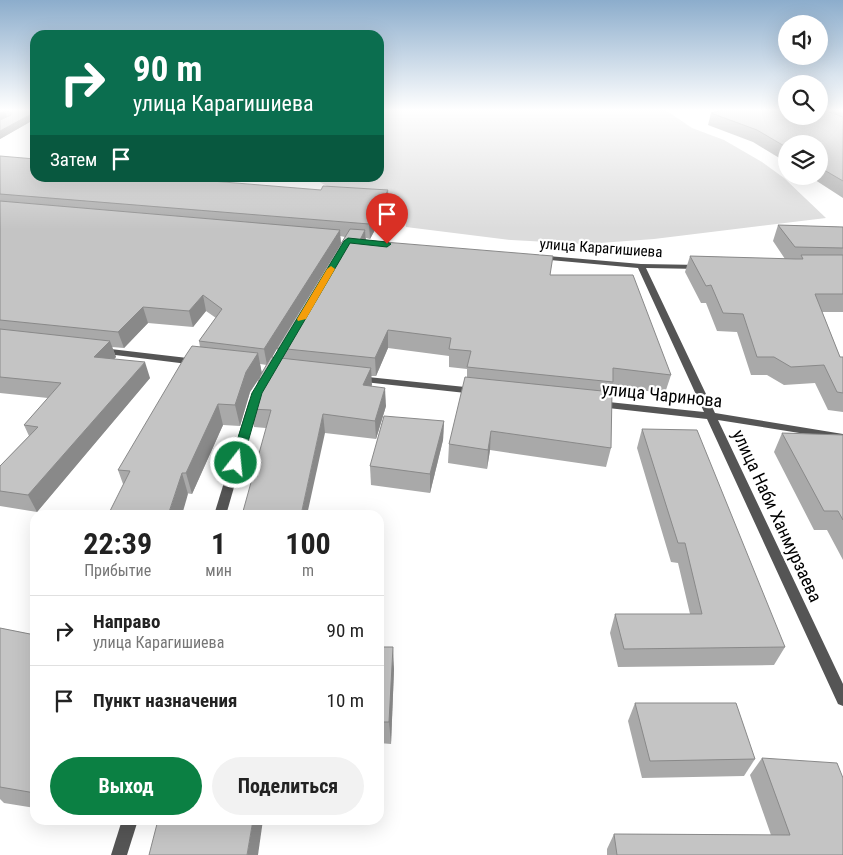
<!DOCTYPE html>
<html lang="ru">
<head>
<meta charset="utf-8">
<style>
	body { margin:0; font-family:"Roboto Condensed",sans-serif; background:#f2f2f2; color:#222; height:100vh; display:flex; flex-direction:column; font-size:19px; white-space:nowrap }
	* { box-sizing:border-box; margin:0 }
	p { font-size:16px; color:#767676 }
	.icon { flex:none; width:28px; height:28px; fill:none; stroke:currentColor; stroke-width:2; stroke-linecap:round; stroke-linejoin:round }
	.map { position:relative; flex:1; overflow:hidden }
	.side { position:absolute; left:30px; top:510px; width:354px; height:315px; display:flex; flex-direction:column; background:#fff; border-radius:15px; box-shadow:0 5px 20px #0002 }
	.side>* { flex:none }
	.hud { position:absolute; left:30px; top:30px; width:354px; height:152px; border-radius:15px; box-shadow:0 5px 20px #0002; background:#0b6e4f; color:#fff; overflow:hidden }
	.buttons { position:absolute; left:778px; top:15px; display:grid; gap:10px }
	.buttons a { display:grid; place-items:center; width:50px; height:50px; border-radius:50%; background:#fff; box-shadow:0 5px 20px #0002; font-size:25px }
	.pin { position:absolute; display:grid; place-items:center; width:42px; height:42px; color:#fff; margin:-51px -21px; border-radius:50% 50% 50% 0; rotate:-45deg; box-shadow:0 0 5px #0007 }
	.pin .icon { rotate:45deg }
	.me { position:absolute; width:55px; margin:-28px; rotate:16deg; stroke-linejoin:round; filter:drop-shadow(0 0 4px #0008) }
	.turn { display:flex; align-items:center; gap:18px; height:105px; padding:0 20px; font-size:22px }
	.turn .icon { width:65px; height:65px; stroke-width:2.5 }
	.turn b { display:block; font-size:35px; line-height:42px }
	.then { display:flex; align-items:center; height:48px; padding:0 20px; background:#0003; gap:10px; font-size:19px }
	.eta { display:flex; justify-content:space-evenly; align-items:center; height:85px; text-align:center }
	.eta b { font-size:30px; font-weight:700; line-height:35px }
	.primary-button { display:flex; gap:10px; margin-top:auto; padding:10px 20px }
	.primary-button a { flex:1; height:58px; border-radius:30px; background:#0b8043; color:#fff; font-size:20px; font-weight:700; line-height:58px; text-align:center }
	.primary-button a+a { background:#f2f2f2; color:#222 }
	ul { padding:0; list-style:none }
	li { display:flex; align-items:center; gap:15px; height:70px; padding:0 20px; border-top:1px solid #e0e0e0 }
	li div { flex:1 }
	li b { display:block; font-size:19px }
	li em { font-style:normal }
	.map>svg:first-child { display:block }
</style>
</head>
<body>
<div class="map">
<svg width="843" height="855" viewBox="0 0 843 855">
	<rect width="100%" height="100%" fill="#fff"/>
	<!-- green -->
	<polygon fill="#dcdcdc" points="379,109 664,109 692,128 724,140 762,162 784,178 826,218 654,239 586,244 511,240 406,227 400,199 340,193 312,178 379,178"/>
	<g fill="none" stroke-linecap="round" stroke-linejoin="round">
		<!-- minor -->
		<g fill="#555" fill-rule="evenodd">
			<polygon points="536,255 641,264 702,265 702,269 699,269 646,268 715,413 843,434 843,440 718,420 843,684 843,706 838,704 707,419 599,407 594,404 599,401 704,412 638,268 539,259 536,259"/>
			<polygon points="102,348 196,359 200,362 196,365 99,353 98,351 99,349"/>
			<polygon points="358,376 475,388 480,391 475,394 355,381 353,379 355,377"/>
			<polygon points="254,398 259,401 226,515 214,515 249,401"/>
			<polygon points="122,820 138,820 127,855 111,855"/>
		</g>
	</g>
	<!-- wall -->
	<g fill="#a9a9a9" fill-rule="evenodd">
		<polygon points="0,109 35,109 35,119 0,139"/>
		<polygon points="819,109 843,109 843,198 809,176 819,176 819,144 786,144 786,162 753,142 708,125 711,113"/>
		<path d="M0 156 35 178 389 204 370 239 366 238V240L550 275 671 375 665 393 612 387 610 392 611 448 606 467 490 450 487 469 448 463 449 444 467 377V369L449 367V356L388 348 376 376H371V386L386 406 376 439 325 433 254 427 250 409 267 365 260 364 262 374 250 392 240 426 223 425 192 494 123 484 118 470 200 347 199 341 216 318 206 311 193 327 148 323 124 348 112 347 116 357 114 359 150 378 37 512 0 506V466L29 436 24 425 48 398 0 393ZM340 236 345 237 341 244ZM277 348 279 358H272Z"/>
		<polygon points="778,225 843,227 843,312 822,312 840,357 843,357 843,412 828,410 815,383 784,385 767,375 751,375 737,332 717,331 706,303 701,303 685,272 690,256 785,259 773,241"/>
		<polygon points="444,421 443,440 430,493 371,485 370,466"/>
		<polygon points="642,429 785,647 774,665 618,667 610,633 615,614 690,614 678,563 671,562 637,448"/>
		<polygon points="782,433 843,435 843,560 827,530 814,530 774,452"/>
		<polygon points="0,628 35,635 35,808 4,803 0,799"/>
		<polygon points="379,647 394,669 391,744 379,743"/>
		<polygon points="635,703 755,759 744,776 642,778 628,721"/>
		<polygon points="762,758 843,855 607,855 607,849 614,834 771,835 750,775"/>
	</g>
	<!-- shaded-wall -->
	<g fill="#898989">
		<polygon points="5,111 7,117 0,121 0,113"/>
		<polygon points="35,112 35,119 0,139 0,131"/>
		<polygon points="388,190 389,204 370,239 369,224"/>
		<polygon points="340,230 341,245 267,365 264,349"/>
		<polygon points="365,230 366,246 360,240"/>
		<polygon points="203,295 206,311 193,327 189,311"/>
		<polygon points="143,307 148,323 124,348 118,332"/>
		<polygon points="388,330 388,348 376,376 375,358"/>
		<polygon points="110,341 116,357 100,374 94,357"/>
		<polygon points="258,353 262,374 250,392 240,426 235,405 246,372"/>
		<polygon points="145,362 150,378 37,512 28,495"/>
		<polygon points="371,368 372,385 364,403 363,385"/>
		<polygon points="385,388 386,406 376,439 375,421"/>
		<polygon points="218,404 223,425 192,494 186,473"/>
		<polygon points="323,414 325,433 307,515 301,515"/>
		<polygon points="444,421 443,440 430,493 430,474"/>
		<polygon points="491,431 490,450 487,469 488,450"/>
		<polygon points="182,473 188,494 182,515 168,515"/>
		<polygon points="393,647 394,669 391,744 389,722"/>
		<polygon points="253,820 263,820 258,855 247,855"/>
	</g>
	<!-- building -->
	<g fill="#c4c4c4" stroke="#898989">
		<polygon points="0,109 35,109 35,112 0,131 0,120 11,115 11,112 5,111 0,113"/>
		<polygon points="728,109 786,109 786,116 819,116 819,109 821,109 843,117 843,181 819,167 819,144 786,144 786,147 757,130 711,113"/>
		<polygon points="0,156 35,159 35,178 175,178 321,190 323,186 388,190 369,224 0,194"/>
		<polygon points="0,201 340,230 264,349 199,341 222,309 203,295 189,311 143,307 118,332 0,320"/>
		<polygon points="778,225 843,227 843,248 795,247"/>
		<polygon points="350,229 365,230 360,240 553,256 550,275 633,275 671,375 613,368 613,382 467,367 471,351 449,349 451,338 388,330 375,358 277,348"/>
		<polygon points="801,255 843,255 843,294 815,294 840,357 843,357 843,393 837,392 824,365 791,367 774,357 757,357 743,314 723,313 711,285 706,286 690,256 796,259 803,259"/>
		<polygon points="0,329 110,341 94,357 145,362 28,495 0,491 0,466 38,427 24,425 61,383 0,377"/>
		<polygon points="192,346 258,353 246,372 235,405 218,404 186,473 182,473 168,515 108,515 130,471 118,470 186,355"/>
		<polygon points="271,357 371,368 363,385 385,388 375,421 323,414 301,515 242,515 271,410 250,409 260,376"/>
		<polygon points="465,377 612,392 611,448 491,431 488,450 449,444"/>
		<polygon points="384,416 444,421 430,474 370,466"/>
		<polygon points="642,429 697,430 785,647 624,649 615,614 702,614 685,543 678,543"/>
		<polygon points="782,433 843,435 843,520 838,511 824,511"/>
		<polygon points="0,628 35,635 35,793 0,787"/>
		<polygon points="379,647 393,647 389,722 379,722"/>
		<polygon points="635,703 736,703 755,759 650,761"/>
		<polygon points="762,758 837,763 843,778 843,855 617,855 614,834 790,835"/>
		<polygon points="158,820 253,820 247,855 149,855"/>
	</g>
	<!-- sky -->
	<linearGradient id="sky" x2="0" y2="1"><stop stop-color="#8cadcc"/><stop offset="0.48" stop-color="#fff"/><stop offset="1" stop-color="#fff" stop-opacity="0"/></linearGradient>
	<rect width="843" height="229" fill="url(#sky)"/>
	<!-- route -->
	<polygon fill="#0b8043" stroke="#07532c" points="348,238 387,242 391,244 387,247 350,243 262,393 242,463 240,466 232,466 230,463 252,393 344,241"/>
	<!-- slow -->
	<polygon fill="#f59e0b" points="331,266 335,269 306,319 298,321 297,319 327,269"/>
	<g text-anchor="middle" stroke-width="4.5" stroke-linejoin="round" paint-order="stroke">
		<!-- far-street labels -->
		<g font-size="15" fill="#000" stroke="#fff">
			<text transform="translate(601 248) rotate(4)" y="5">улица Карагишиева</text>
		</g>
		<!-- street labels -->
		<g font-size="18" fill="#000" stroke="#fff">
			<text transform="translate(662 395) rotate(6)" y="6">улица Чаринова</text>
			<text transform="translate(777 516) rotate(65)" y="6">улица Наби Ханмурзаева</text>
		</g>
	</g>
</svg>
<div class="buttons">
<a><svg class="icon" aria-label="sound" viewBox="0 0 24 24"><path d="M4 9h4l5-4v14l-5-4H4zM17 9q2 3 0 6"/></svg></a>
<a><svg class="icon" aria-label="search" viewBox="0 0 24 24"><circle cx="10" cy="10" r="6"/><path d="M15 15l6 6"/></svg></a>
<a><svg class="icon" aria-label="layers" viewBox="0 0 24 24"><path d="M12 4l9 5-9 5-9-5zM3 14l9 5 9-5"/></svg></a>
</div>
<div class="pin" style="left:387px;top:244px;background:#d93025"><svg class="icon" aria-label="arrive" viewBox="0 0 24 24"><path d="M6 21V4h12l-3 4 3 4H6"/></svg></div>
<svg class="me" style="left:236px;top:463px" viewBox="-20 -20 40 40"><circle r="17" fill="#0b8043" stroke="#fff" stroke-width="3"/><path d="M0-11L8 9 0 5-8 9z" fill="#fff"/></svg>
<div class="hud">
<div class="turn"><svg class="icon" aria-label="right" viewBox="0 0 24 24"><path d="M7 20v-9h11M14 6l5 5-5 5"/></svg><div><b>90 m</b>улица Карагишиева</div></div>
<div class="then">Затем<svg class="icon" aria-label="arrive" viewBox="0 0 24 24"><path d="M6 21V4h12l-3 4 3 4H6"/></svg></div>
</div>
<section class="side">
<div class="eta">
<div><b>22:39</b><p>Прибытие</p></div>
<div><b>1</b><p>мин</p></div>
<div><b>100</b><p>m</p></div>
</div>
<ul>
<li><svg class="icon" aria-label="right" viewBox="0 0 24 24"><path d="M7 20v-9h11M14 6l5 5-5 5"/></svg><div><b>Направо</b><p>улица Карагишиева</p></div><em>90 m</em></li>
<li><svg class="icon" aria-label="arrive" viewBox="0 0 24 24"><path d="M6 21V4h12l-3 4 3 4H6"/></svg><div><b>Пункт назначения</b></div><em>10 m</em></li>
</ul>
<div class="primary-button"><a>Выход</a><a>Поделиться</a></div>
</section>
</div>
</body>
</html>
